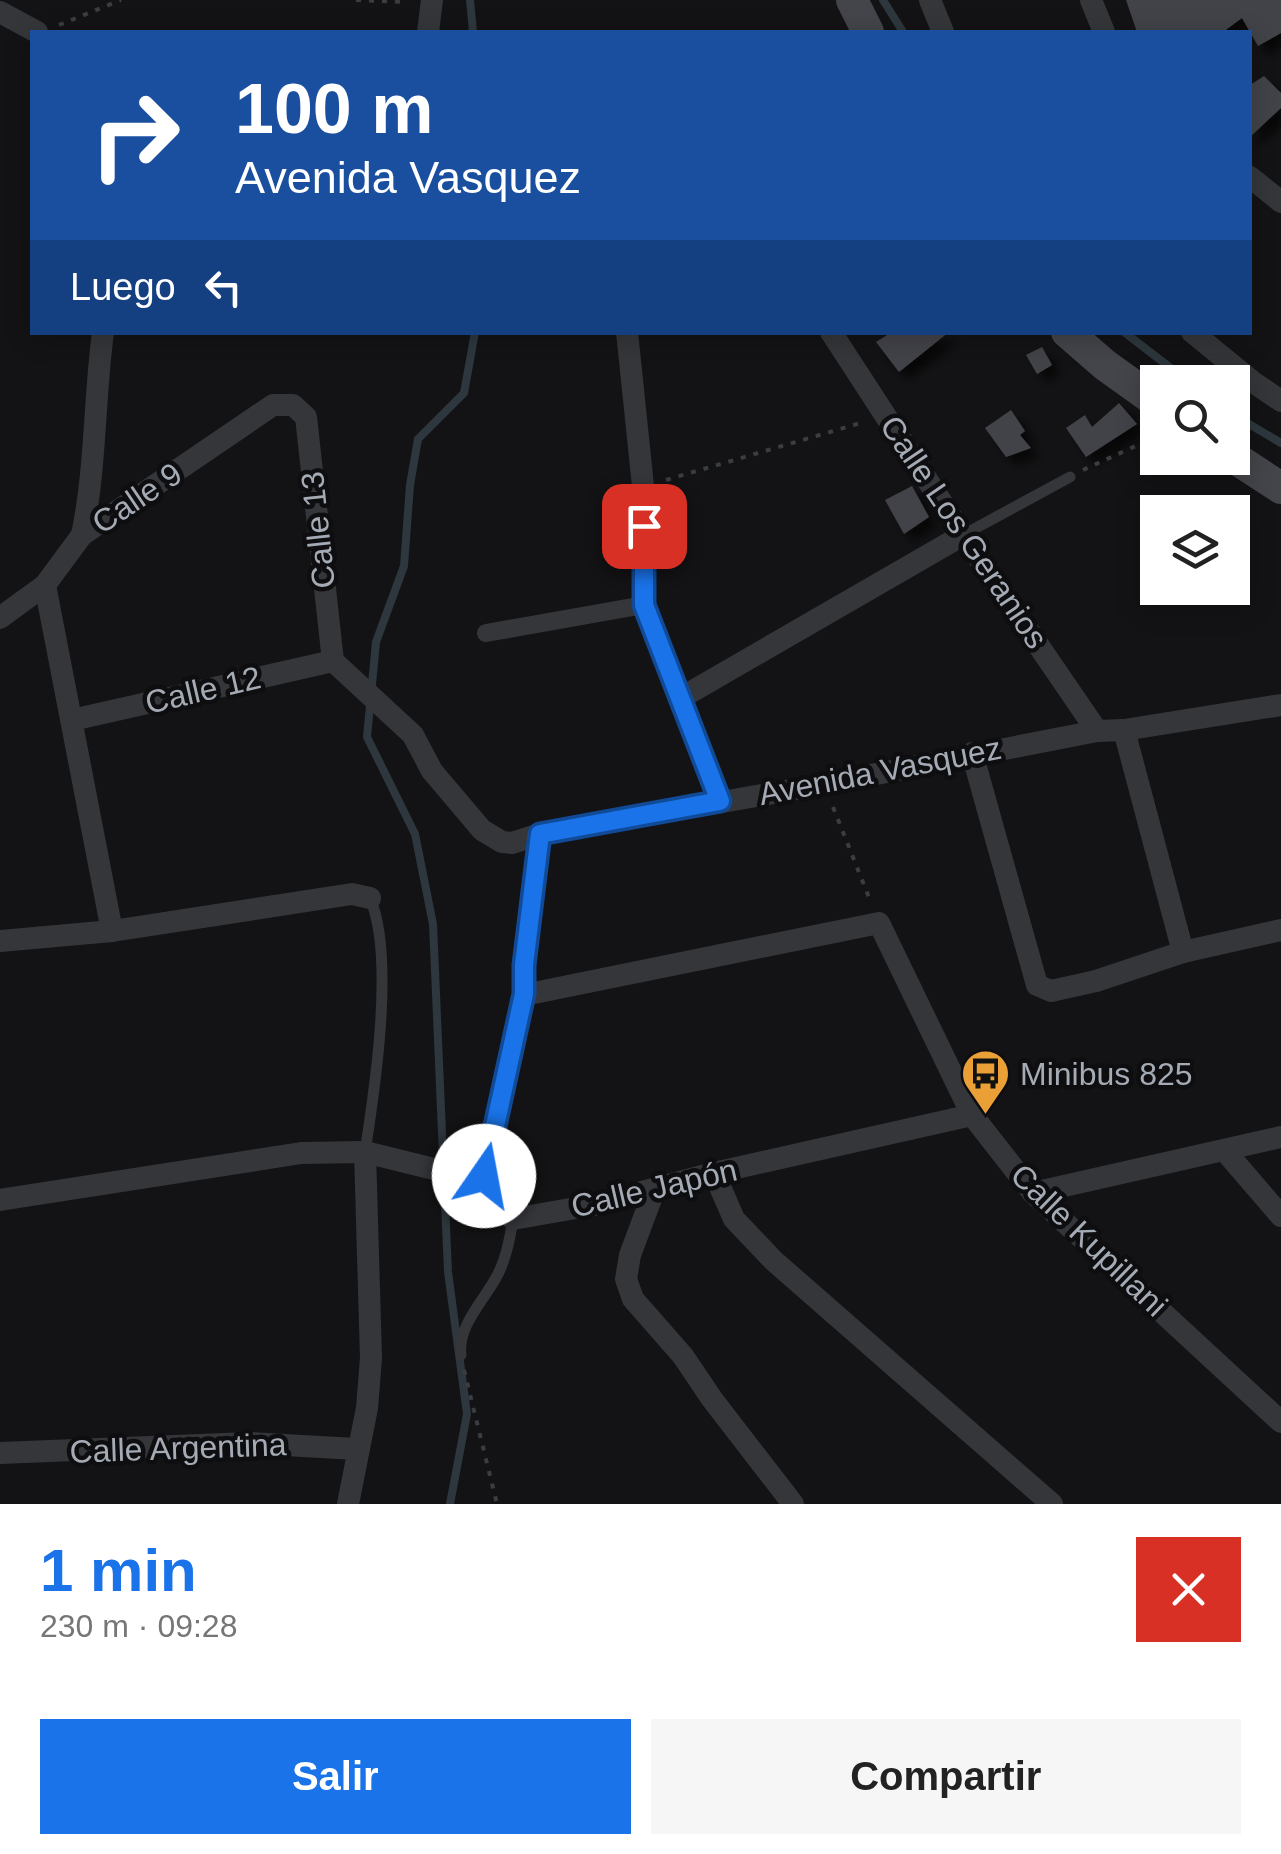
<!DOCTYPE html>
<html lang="es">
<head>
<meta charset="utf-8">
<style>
	body { margin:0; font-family:Helvetica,sans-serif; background:#f6f6f6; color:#222; height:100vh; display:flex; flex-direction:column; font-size:38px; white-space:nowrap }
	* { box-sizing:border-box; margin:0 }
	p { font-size:32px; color:#767676 }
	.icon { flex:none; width:55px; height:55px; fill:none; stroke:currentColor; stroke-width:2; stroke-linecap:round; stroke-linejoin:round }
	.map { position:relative; height:1504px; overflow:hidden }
	.sheet { display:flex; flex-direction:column; background:#fff; flex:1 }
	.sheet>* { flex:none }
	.banner { position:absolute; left:30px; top:30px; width:1222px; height:305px; border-radius:0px; box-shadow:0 5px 25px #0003; background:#1a4fa0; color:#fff; overflow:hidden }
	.tools { position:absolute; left:1140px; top:365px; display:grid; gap:20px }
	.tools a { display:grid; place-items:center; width:110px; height:110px; border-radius:0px; background:#fff; box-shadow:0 5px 25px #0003; font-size:50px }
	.pin { position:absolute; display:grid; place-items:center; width:85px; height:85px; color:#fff; margin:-42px; border-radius:20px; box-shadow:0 5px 15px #0006 }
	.me { position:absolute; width:110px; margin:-55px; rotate:12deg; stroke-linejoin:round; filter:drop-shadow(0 0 8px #0008) }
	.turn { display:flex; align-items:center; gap:35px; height:210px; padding:0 40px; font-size:45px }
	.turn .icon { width:130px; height:130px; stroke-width:2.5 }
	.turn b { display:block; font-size:70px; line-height:85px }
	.then { display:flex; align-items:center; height:95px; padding:0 40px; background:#0003; gap:20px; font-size:38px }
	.round { display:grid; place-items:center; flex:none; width:105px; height:105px; border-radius:0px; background:#f6f6f6 }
	.headline { display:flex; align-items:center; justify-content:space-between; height:170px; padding:0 40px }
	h1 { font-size:60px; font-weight:800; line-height:75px; color:#1a73e8 }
	.button { display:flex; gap:20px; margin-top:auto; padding:20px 40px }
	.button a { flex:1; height:115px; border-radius:0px; background:#1a73e8; color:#fff; font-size:40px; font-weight:800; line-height:115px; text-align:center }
	.button a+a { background:#f6f6f6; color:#222 }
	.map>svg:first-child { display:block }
</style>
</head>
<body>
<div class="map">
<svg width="1281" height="1504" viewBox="0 0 1281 1504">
	<defs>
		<filter id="shadow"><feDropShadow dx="9" dy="9" stdDeviation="5" flood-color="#0009"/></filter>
	</defs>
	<rect width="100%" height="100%" fill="#131315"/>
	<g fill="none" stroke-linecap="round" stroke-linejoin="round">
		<!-- stream -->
		<g stroke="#2d373d" stroke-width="8">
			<polyline points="470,0 473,32"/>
			<polyline points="883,0 903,32"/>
			<polyline points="1124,332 1189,382"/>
			<polyline points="1232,414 1281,443"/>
			<polyline points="450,1504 467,1414 448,1272 433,924 415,834 367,737 376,642 404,566 410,485 418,439 464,393 475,332"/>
		</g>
	</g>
	<!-- building -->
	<g fill="#424348" filter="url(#shadow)">
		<polygon points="1126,0 1281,0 1281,33 1258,46 1242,18 1223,32 1137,32"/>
		<polygon points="1264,76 1281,93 1281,108 1250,137 1250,85"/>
		<polygon points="892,332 949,332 899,372 876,342"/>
		<polygon points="1042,347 1052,365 1037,374 1026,355"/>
		<polygon points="1119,403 1137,424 1086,457 1066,428 1085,415 1092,427"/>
		<polygon points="1011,410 1025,431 1020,435 1031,448 1006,457 985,428"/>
		<polygon points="912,486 929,517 904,534 885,500"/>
	</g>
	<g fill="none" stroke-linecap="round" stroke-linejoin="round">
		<!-- path -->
		<g stroke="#3a3d41" stroke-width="4" stroke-dasharray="5 8" stroke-linecap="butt">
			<polyline points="356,0 407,2"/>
			<polyline points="59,25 121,0"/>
			<polyline points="1182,458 1208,472"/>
			<polyline points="1083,470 1140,444 1158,448"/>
			<polyline points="666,480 864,422"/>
			<polyline points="833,807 870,900"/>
			<polyline points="464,1370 497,1504"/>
		</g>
		<!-- service -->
		<g stroke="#34363a" stroke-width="11">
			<polyline points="963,535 1070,477"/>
			<path d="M365 1152C375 1088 395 956 370 898"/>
			<path d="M461 1355C457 1325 486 1299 499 1272 507 1255 510 1237 513 1219"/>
		</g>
		<!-- pedestrian -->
		<polyline stroke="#34363a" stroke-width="18" points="486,633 644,605"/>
		<!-- minor -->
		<g stroke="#34363a" stroke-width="22">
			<polyline points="930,0 943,32"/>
			<polyline points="1091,0 1104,32"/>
			<polyline points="0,12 37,32"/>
			<polyline points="428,32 432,0"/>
			<polyline points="1250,177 1281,202"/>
			<polyline points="627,332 643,486 644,605 720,801"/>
			<polyline points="831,332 963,535 1097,731"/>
			<polyline points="1192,332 1253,382 1281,401"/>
			<path d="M82 535C96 468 94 400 103 332"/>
			<polyline points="45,585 112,931"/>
			<polyline points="0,618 45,585 82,535 273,405 293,405 306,417 333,661"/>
			<polyline points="333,661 413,735 432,771 482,830 502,842 512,843 540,834 825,784 1097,731 1124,730 1281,705"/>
			<polyline points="679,699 963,535"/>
			<polyline points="72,720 333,661"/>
			<polyline points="1124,730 1183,952"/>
			<polyline points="972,753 1037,985 1051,991 1096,981 1183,952 1281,930"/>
			<polyline points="0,941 112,931 352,894 370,898"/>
			<polyline points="524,995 879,923 972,1115 1033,1193 1281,1422"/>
			<polyline points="1225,1151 1281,1216"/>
			<polyline points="714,1173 734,1219 774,1261 1052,1504"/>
			<polyline points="484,1176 524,995 524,965 540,834"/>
			<polyline points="654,1191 630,1255 626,1279 633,1299 683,1356 712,1399 793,1504"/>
			<polyline points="1033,1193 1281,1137"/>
			<polyline points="0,1200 301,1153 365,1152 458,1175 484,1176 490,1194 513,1219 593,1205 714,1173 972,1115"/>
			<polyline points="0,1453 250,1443 356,1449"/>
			<polyline points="348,1504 367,1408 371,1358 365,1152"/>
		</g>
		<!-- secondary -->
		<g stroke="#43454a" stroke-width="32">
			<polyline points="852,0 868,32"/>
			<polyline points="1067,332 1105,365 1158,403"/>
			<polyline points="1232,456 1281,488"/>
		</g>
	</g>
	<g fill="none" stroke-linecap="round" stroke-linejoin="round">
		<defs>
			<polyline id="route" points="484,1176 524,994 524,965 540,834 720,801 644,605 644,526"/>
		</defs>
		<!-- route casing -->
		<use href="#route" stroke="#114b97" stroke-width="25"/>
		<!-- route -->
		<use href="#route" stroke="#1a73e8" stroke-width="18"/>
	</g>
	<!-- icons -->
	<defs>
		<symbol id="bus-pin" viewBox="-11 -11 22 30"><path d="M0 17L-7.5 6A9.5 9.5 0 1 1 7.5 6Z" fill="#eaa037" stroke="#0e0e10"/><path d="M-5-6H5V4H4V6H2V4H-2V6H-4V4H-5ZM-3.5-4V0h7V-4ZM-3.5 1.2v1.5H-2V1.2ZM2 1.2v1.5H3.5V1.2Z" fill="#111"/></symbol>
	</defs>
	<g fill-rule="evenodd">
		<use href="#bus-pin" x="958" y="1046" width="55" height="75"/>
	</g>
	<g text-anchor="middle" stroke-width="9" stroke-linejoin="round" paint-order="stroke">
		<!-- street labels -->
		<g font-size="32" fill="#a5abb5" stroke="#0e0e10">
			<text transform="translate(137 498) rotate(-34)" y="11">Calle 9</text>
			<text transform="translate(318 530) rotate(-96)" y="11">Calle 13</text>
			<text transform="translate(964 532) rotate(56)" y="11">Calle Los Geranios</text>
			<text transform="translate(203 690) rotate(-13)" y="11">Calle 12</text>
			<text transform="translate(880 771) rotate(-11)" y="11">Avenida Vasquez</text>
			<text transform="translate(654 1188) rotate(-13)" y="11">Calle Japón</text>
			<text transform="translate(1089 1240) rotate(44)" y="11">Calle Kupillani</text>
			<text transform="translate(178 1448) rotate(-2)" y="11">Calle Argentina</text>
		</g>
		<!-- poi labels -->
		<g font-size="32" fill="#a5abb5" stroke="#0e0e10" text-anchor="start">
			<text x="1020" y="1085">Minibus 825</text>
		</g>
	</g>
</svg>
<div class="tools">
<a><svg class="icon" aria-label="search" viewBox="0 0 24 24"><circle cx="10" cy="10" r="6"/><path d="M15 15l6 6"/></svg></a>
<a><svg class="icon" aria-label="layers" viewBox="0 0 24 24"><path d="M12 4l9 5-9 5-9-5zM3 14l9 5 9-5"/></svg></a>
</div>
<div class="pin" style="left:644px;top:526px;background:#d93025"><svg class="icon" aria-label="arrive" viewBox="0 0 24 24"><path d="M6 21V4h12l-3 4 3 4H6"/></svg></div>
<svg class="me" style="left:484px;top:1176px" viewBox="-20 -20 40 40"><circle r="19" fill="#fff"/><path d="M0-13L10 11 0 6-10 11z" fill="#1a73e8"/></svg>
<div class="banner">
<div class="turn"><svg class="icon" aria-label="right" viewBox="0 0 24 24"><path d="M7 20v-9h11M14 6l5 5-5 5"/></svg><div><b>100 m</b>Avenida Vasquez</div></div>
<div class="then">Luego<svg class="icon" aria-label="left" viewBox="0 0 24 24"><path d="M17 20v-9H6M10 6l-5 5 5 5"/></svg></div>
</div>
</div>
<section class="sheet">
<div class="headline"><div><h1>1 min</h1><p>230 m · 09:28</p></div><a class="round" style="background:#d93025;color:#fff"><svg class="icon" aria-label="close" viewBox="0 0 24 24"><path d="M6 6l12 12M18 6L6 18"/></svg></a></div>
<div class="button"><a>Salir</a><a>Compartir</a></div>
</section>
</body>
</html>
